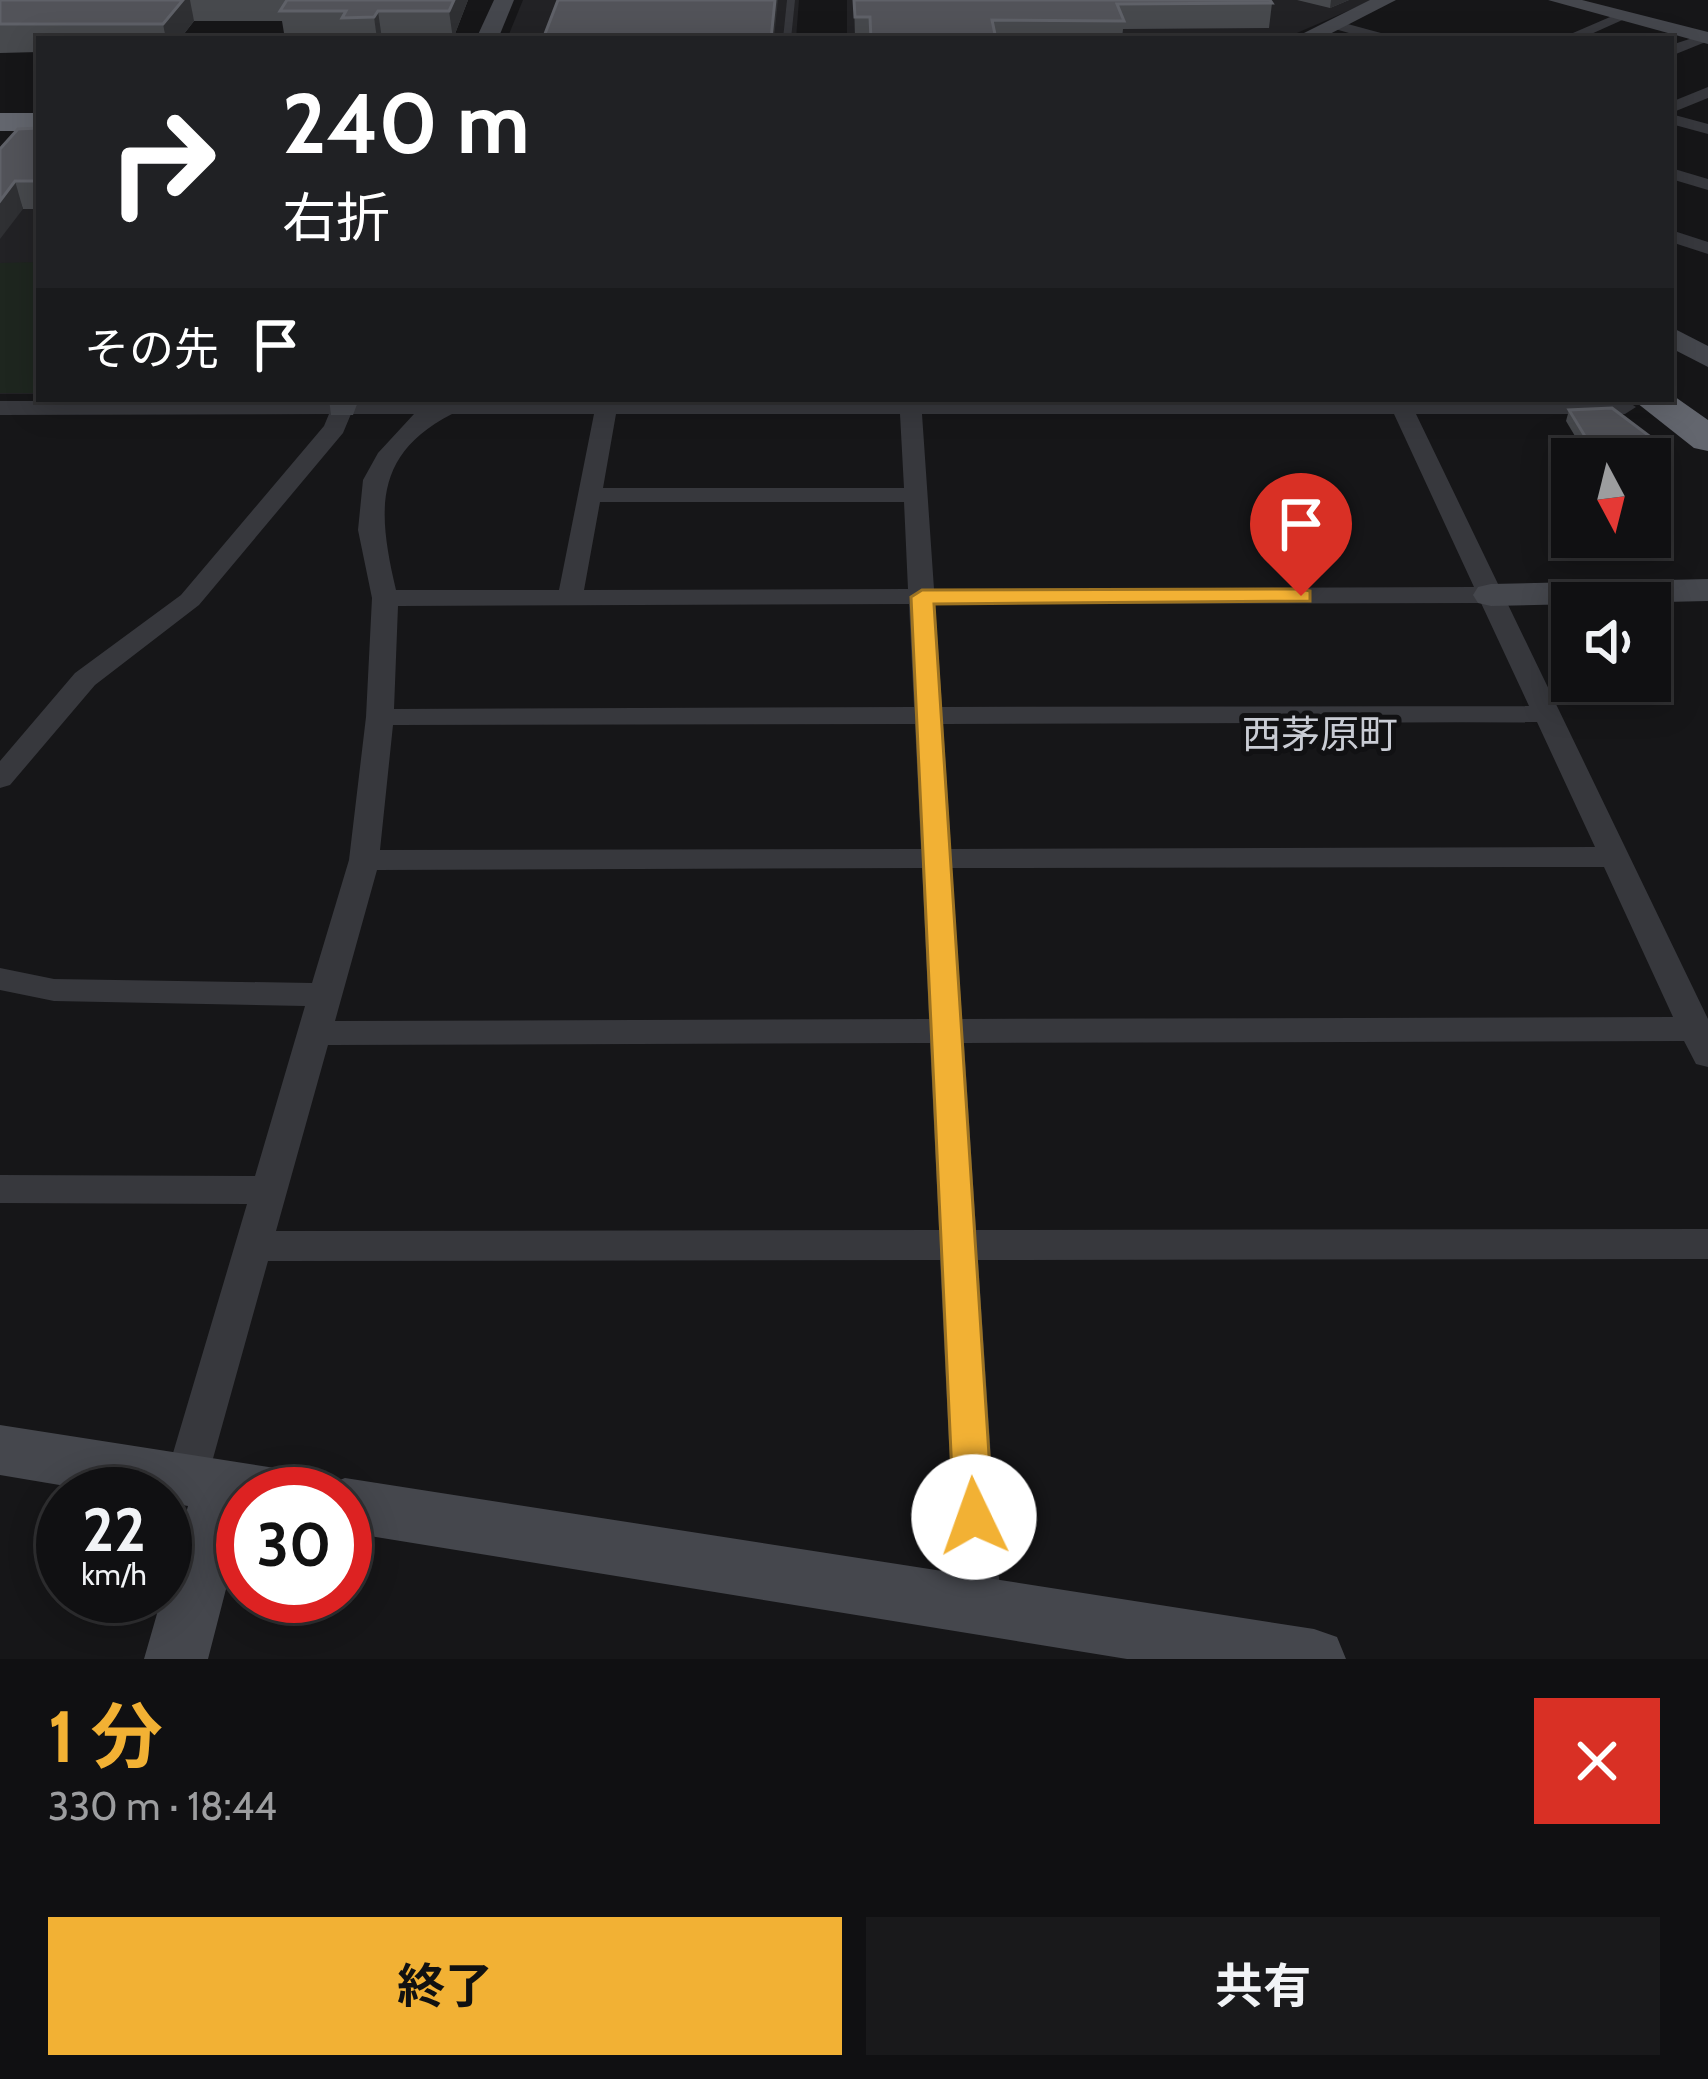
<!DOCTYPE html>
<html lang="ja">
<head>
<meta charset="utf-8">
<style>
	body { margin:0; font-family:Cabin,"Noto Sans JP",sans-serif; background:#19191b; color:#f1f3f6; height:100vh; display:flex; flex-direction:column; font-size:45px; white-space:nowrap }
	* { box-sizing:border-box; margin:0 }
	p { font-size:39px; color:#9c9d9f }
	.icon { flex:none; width:66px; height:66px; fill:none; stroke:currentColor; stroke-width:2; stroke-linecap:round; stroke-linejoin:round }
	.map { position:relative; height:1659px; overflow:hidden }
	.side { display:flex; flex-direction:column; background:#101012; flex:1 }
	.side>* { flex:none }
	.top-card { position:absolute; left:36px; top:36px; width:1638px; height:366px; border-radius:0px; box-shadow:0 6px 30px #0003,0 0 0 3px #303032; background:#202124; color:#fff; overflow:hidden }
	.needle { width:78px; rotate:173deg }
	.tools { position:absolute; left:1551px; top:438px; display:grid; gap:24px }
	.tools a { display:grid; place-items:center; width:120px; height:120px; border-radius:0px; background:#101012; box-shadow:0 6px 30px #0003,0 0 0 3px #303032; font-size:60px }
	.speed { position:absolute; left:36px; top:1467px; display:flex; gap:24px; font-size:60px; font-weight:700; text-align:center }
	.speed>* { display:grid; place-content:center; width:156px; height:156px; border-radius:50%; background:#101012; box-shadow:0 6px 30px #0003,0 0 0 3px #303032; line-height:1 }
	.speed small { font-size:30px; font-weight:400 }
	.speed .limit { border:18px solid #d22; background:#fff; color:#111 }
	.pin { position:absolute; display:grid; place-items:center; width:102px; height:102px; color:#fff; margin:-123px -51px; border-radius:50% 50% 50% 0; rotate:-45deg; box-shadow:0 0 12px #0007 }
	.pin .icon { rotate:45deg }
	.me { position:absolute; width:132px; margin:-66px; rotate:357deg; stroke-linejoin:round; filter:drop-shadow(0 0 9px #0008) }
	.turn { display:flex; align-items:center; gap:42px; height:252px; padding:0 48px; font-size:54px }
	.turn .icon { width:156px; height:156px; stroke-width:2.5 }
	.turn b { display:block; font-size:84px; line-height:102px }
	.then { display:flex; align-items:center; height:114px; padding:0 48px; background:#0003; gap:24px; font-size:45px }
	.round { display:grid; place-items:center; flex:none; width:126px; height:126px; border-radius:0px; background:#19191b }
	.summary { display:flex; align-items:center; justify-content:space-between; height:204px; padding:0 48px }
	h1 { font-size:72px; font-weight:700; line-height:90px; color:#f2b134 }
	.button { display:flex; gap:24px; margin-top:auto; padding:24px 48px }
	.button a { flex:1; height:138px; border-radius:0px; background:#f2b134; color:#111; font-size:48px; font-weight:700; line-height:138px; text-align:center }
	.button a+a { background:#19191b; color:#f1f3f6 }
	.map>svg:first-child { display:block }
</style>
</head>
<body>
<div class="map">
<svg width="1708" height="1659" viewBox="0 0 1708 1659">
	<rect width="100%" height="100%" fill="#161618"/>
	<!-- built -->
	<g fill="#222225">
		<polygon points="523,0 799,0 796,39 507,39"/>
		<polygon points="847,0 1373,0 1283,39 847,39"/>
		<polygon points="39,150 39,394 0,394 0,151"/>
	</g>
	<!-- green -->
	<polygon fill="#1e261f" points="39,262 39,393 0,393 0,263"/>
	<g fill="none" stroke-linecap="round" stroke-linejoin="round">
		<!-- lane -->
		<polygon fill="#37383d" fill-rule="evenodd" points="787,0 795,0 791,39 783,39"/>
		<!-- street -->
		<g fill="#37383d" fill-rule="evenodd">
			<polygon points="1617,14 1629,17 1580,39 1559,39"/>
			<polygon points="1333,20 1392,36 1395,39 1370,39 1328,27"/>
			<polygon points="1708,33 1708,41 1671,56 1671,45"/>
			<polygon points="1708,87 1708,98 1671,113 1671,102"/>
			<polygon points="1671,114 1708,124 1708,134 1671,124"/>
			<polygon points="1671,168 1708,179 1708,190 1671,179"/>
			<polygon points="1671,230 1708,242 1708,254 1671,242"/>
			<path d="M1409 399 1625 400 1636 407 1625 414H1416L1708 1019V1067L1696 1064 1684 1041 964 1043 976 1230 1708 1229V1259L978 1260 1001 1609 995 1624 979 1630 963 1624 957 1609 940 1260 268 1261 207 1480 201 1493 186 1499 171 1493 165 1480 247 1204 0 1203V1175L255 1176 305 1006 54 1001 0 990V968L54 979 312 983 349 860 366 717 372 598 358 530 363 480 378 453 414 414H351L343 433 199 605 95 685 10 785 0 788V761L75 673 181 595 324 426 329 414 0 415V401ZM452 414H594L559 590H396C378 513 372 455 452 414ZM616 414H900L904 488H603ZM922 414H1394L1474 587 934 589ZM600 502H904L908 589 584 590ZM1481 603 1529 706 942 707 935 604ZM909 604 914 707 394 709 398 606ZM1537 722 1595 847 951 849 943 724ZM915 724 921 849 380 850 393 725ZM1604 867 1673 1017 962 1019 952 868ZM922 868 929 1019 335 1021 377 870ZM930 1043 939 1230 276 1231 328 1045Z"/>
		</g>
		<!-- secondary -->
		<g fill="#45474d" fill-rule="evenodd">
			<polygon points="494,0 514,0 498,39 476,39"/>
			<polygon points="1370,0 1396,0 1320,39 1292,39"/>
			<polygon points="1548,0 1582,0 1708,32 1708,44"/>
			<polygon points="1671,327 1708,346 1708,367 1671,348"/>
			<polygon points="329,399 359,399 353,415 331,415"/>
			<polygon points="1708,579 1708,601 1491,606 1478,603 1473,595 1478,587 1491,584"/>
			<polygon points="0,1425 275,1468 296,1475 305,1494 243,1494 243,1523 208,1659 144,1659 188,1506 165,1502 165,1494 113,1494 0,1475"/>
			<polygon points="345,1478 1314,1629 1337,1637 1346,1659 1127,1659 345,1532 345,1494 320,1494 324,1486"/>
		</g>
		<!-- highway -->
		<g fill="#63666e" fill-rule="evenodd">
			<rect x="0" y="113" width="39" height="18"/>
			<polygon points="1671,394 1708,420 1708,451 1694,448 1632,399 1671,399"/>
		</g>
	</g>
	<!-- wall -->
	<g fill="#47494d">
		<polygon points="0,0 468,0 453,39 285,39 282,21 194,21 180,39 39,39 39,52 0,53"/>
		<polygon points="854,0 1272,3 1269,28 1123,29 1122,39 855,39"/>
		<polygon points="1297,0 1349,0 1330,8"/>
		<polygon points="39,128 39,209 23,209 0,149"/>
		<polygon points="1569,410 1660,444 1656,456 1588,458 1566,421"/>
	</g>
	<!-- shaded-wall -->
	<g fill="#2f3033">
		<polygon points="183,0 190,0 194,21 180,39 166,39 163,24"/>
		<polygon points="454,0 468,0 453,39 449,11"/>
		<polygon points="775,0 778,0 774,39 771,39"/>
		<polygon points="1331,0 1349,0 1330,8"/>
		<polygon points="378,11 382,39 377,39 374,17"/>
		<polygon points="15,181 23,209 0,239 0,201"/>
	</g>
	<!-- building -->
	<g fill="#525359" stroke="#5f6168" stroke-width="3">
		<polygon points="0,0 183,0 163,24 0,24"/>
		<polygon points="287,0 454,0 449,11 378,11 374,17 342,18 346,11 280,11"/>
		<polygon points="558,0 775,0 771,39 543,39"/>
		<polygon points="854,0 1270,0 1272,3 1117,4 1124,21 992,20 996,39 871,39 870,17 855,17"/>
		<polygon points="39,128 39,181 15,181 0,201 0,149 18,129"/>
		<polygon points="1612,408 1660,444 1591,446 1569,410"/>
	</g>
	<!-- route -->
	<polygon fill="#f2b134" stroke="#9d7322" stroke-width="3" points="1301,589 1310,591 1310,601 934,604 993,1517 987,1530 974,1535 960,1530 954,1517 911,597 922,590"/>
	<g text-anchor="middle" stroke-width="10" stroke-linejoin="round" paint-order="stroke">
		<!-- neighbourhood labels -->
		<g font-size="39" fill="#c9ccd4" stroke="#111113">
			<text x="1320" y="748">西茅原町</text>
		</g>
	</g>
</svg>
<div class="tools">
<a><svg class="needle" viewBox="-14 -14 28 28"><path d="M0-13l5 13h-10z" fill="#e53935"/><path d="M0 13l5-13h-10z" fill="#9c9d9f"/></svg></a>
<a><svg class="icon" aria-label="sound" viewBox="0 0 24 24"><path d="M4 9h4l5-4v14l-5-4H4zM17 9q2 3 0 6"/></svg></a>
</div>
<div class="speed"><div>22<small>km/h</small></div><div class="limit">30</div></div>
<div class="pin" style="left:1301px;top:596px;background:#d93025"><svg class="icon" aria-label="arrive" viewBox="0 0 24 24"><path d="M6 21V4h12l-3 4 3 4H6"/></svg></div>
<svg class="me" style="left:974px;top:1517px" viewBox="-20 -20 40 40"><circle r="19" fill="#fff"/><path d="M0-13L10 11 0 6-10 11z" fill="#f2b134"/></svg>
<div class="top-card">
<div class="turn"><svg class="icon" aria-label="right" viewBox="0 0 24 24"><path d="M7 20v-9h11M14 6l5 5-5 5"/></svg><div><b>240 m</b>右折</div></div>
<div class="then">その先<svg class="icon" aria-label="arrive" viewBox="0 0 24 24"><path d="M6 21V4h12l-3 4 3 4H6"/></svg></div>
</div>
</div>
<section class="side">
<div class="summary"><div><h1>1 分</h1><p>330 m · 18:44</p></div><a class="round" style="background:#d93025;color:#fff"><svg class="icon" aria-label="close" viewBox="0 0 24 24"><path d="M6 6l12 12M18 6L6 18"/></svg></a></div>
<div class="button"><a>終了</a><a>共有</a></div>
</section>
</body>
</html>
